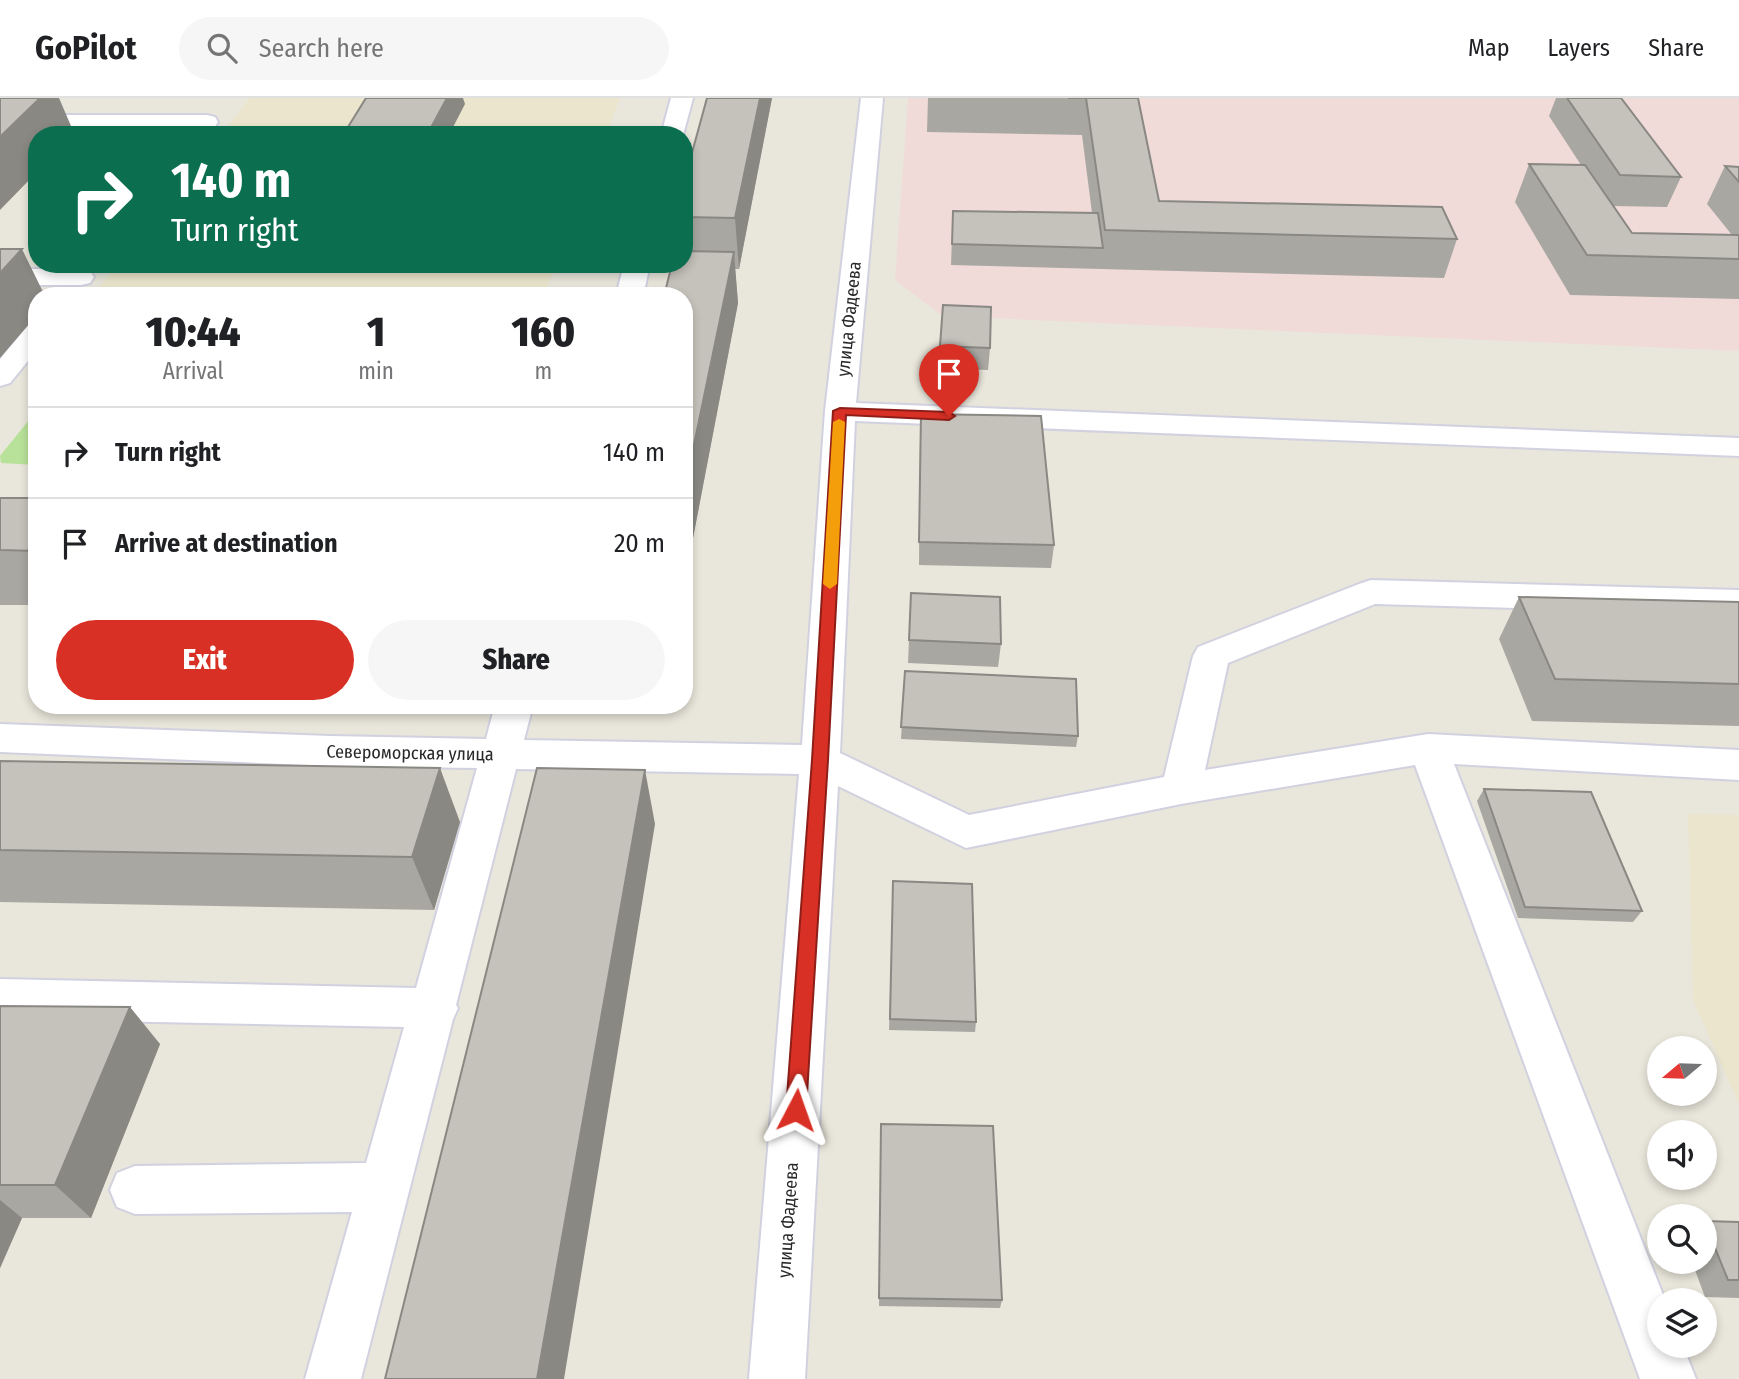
<!DOCTYPE html>
<html lang="en">
<head>
<meta charset="utf-8">
<style>
	body { margin:0; font-family:"Fira Sans Condensed",sans-serif; background:#f6f6f6; color:#202124; height:100vh; display:flex; flex-direction:column; font-size:26px; white-space:nowrap }
	* { box-sizing:border-box; margin:0 }
	p { font-size:23px; color:#757577 }
	.icon { flex:none; width:38px; height:38px; fill:none; stroke:currentColor; stroke-width:2; stroke-linecap:round; stroke-linejoin:round }
	.map { position:relative; flex:1; overflow:hidden }
	.drawer { position:absolute; left:28px; top:189px; width:665px; height:427px; display:flex; flex-direction:column; background:#fff; border-radius:28px; box-shadow:0 4px 10px #0003 }
	.drawer>* { flex:none }
	.banner { position:absolute; left:28px; top:28px; width:665px; height:147px; border-radius:28px; box-shadow:0 4px 10px #0003; background:#0b6e4f; color:#fff; overflow:hidden }
	.needle { width:46px; rotate:251deg }
	.fabs { position:absolute; left:1647px; top:938px; display:grid; gap:14px }
	.fabs a { display:grid; place-items:center; width:70px; height:70px; border-radius:50%; background:#fff; box-shadow:0 4px 10px #0003; font-size:35px }
	.pin { position:absolute; display:grid; place-items:center; width:60px; height:60px; color:#fff; margin:-72px -30px; border-radius:50% 50% 50% 0; rotate:-45deg; box-shadow:0 0 7px #0007 }
	.pin .icon { rotate:45deg }
	.me { position:absolute; width:77px; margin:-38px; rotate:4deg; stroke-linejoin:round; filter:drop-shadow(0 0 5px #0008) }
	.turn { display:flex; align-items:center; gap:24px; height:147px; padding:0 28px; font-size:32px }
	.turn .icon { width:91px; height:91px; stroke-width:2.5 }
	.turn b { display:block; font-size:49px; line-height:60px }
	.eta { display:flex; justify-content:space-evenly; align-items:center; height:119px; text-align:center }
	.eta b { font-size:42px; font-weight:800; line-height:49px }
	.cta { display:flex; gap:14px; margin-top:auto; padding:14px 28px }
	.cta a { flex:1; height:80px; border-radius:42px; background:#d93025; color:#fff; font-size:28px; font-weight:800; line-height:80px; text-align:center }
	.cta a+a { background:#f6f6f6; color:#202124 }
	ul { padding:0; list-style:none }
	li { display:flex; align-items:center; gap:21px; height:91px; padding:0 28px; border-top:2px solid #e0e0e0 }
	li div { flex:1 }
	li b { display:block; font-size:26px }
	li em { font-style:normal }
	header { display:flex; align-items:center; gap:42px; box-sizing:border-box; height:98px; padding:0 35px; background:#fff; border-bottom:2px solid #e0e0e0 }
	header strong { font-size:33px }
	nav { display:flex; gap:38px; margin-inline-start:auto; font-size:24px }
	.search { width:490px; height:63px; background:#f6f6f6; display:flex; align-items:center; gap:18px; box-sizing:border-box; padding:0 24px; border-radius:38px; color:#757577; font-size:26px }
	.map>svg:first-child { display:block }
</style>
</head>
<body>
<header>
<strong>GoPilot</strong>
<div class="search"><svg class="icon" aria-label="search" viewBox="0 0 24 24"><circle cx="10" cy="10" r="6"/><path d="M15 15l6 6"/></svg>Search here</div>
<nav><a>Map</a><a>Layers</a><a>Share</a></nav>
</header>
<div class="map">
<svg width="1739" height="1281" viewBox="0 0 1739 1281">
	<rect width="100%" height="100%" fill="#e9e6db"/>
	<!-- education -->
	<g fill="#eae5cc">
		<polygon points="250,0 620,0 606,37 221,37"/>
		<polygon points="118,166 556,166 545,195 98,191"/>
		<polygon points="1688,716 1739,717 1739,1006 1693,902"/>
	</g>
	<!-- medical -->
	<polygon fill="#f0dbd9" points="908,0 1739,0 1739,253 943,218 895,182"/>
	<!-- pitch -->
	<polygon fill="#b8e299" points="37,312 37,367 1,365 0,358"/>
	<g fill="none" stroke-linecap="round" stroke-linejoin="round">
		<defs>
			<g id="minor">
				<polygon points="671,0 693,0 683,37 661,37"/>
				<polygon points="861,0 883,0 856,305 1739,340 1739,358 855,323 840,655 969,717 1164,679 1193,558 1198,549 1359,486 1371,482 1739,492 1739,516 1375,506 1228,565 1205,672 1428,636 1739,652 1739,682 1454,666 1665,1202 1659,1202 1659,1248 1683,1248 1696,1281 1640,1281 1415,667 1181,706 966,750 838,688 805,1281 749,1281 799,676 516,671 456,907 458,910 453,921 361,1281 305,1281 352,1114 135,1116 117,1109 110,1092 117,1075 135,1068 366,1065 404,929 0,921 0,881 416,890 477,670 330,668 0,654 0,626 330,638 486,641 495,607 533,607 524,642 802,647 825,313"/>
				<polygon points="0,17 207,17 215,19 218,24 215,29 207,31 0,31"/>
				<polygon points="624,166 650,166 643,198 616,198"/>
				<polygon points="0,171 81,171 90,173 94,179 90,185 81,187 0,187"/>
				<polygon points="37,226 37,252 10,285 0,288 0,261 27,228"/>
			</g>
		</defs>
		<!-- minor casing -->
		<use href="#minor" stroke="#d1d1e0" stroke-width="4"/>
		<!-- minor -->
		<use href="#minor" fill="#fff" fill-rule="evenodd"/>
	</g>
	<!-- wall -->
	<g fill="#a9a7a1">
		<polygon points="772,0 739,171 735,171 738,205 684,487 684,84"/>
		<polygon points="928,0 1138,0 1159,103 1457,141 1444,180 951,167 953,113 1092,115 1082,37 927,34"/>
		<polygon points="1556,0 1621,0 1681,79 1667,109 1613,108 1632,135 1732,137 1707,106 1725,68 1739,69 1739,201 1570,197 1515,104 1529,66 1581,67 1549,18"/>
		<polygon points="940,248 990,250 988,272 939,270"/>
		<polygon points="920,338 1054,447 1051,470 919,467"/>
		<rect x="0" y="400" width="37" height="107"/>
		<polygon points="911,495 1001,546 998,569 908,565"/>
		<polygon points="1519,499 1739,504 1739,628 1532,623 1499,541"/>
		<polygon points="905,573 1078,638 1076,649 901,641"/>
		<polygon points="0,663 460,724 434,812 0,804"/>
		<polygon points="1484,691 1642,813 1633,824 1518,820 1477,703"/>
		<polygon points="893,783 976,924 975,934 889,932"/>
		<polygon points="0,908 160,946 91,1120 22,1120 0,1170"/>
		<polygon points="881,1026 1002,1202 1000,1210 879,1208"/>
		<polygon points="1704,1123 1739,1124 1739,1200 1705,1199 1692,1164 1704,1164"/>
	</g>
	<!-- shaded-wall -->
	<g fill="#8a8883">
		<polygon points="40,0 59,0 74,35 73,37 37,37 37,74 0,112 0,39"/>
		<polygon points="447,0 463,0 465,6 449,37 427,37"/>
		<polygon points="760,0 772,0 739,171 735,120"/>
		<polygon points="22,151 45,198 37,198 37,217 0,260 0,175"/>
		<polygon points="734,154 738,205 684,487 684,395"/>
		<polygon points="440,670 460,724 434,812 412,759"/>
		<polygon points="645,672 655,726 564,1281 537,1281"/>
		<polygon points="130,909 160,946 91,1120 55,1087"/>
		<polygon points="0,1102 22,1120 0,1170"/>
	</g>
	<!-- building -->
	<g fill="#c5c2bb" stroke="#8a8883" stroke-width="2">
		<polygon points="0,0 40,0 0,39"/>
		<polygon points="366,0 447,0 427,37 343,37"/>
		<polygon points="707,0 760,0 735,120 684,119 684,84"/>
		<polygon points="1068,0 1138,0 1159,103 1442,109 1457,141 1105,132 1086,0"/>
		<polygon points="1567,0 1621,0 1681,79 1620,77"/>
		<polygon points="1529,66 1585,67 1632,135 1739,137 1739,161 1587,157"/>
		<polygon points="1725,68 1739,69 1739,84"/>
		<polygon points="953,113 1098,115 1103,150 952,146"/>
		<polygon points="0,151 22,151 0,175"/>
		<polygon points="684,153 734,154 684,395 684,198 664,198 672,166 684,166"/>
		<polygon points="943,207 991,209 990,250 940,248"/>
		<polygon points="921,316 1041,318 1054,447 919,444"/>
		<polygon points="0,400 37,400 37,453 0,452"/>
		<polygon points="911,495 1000,499 1001,546 909,542"/>
		<polygon points="1519,499 1739,504 1739,586 1555,581"/>
		<polygon points="905,573 1076,581 1078,638 901,629"/>
		<polygon points="0,663 440,670 412,759 0,752"/>
		<polygon points="537,670 645,672 537,1281 385,1281"/>
		<polygon points="1484,691 1591,694 1642,813 1525,809"/>
		<polygon points="893,783 972,786 976,924 890,921"/>
		<polygon points="0,908 130,909 55,1087 0,1087"/>
		<polygon points="881,1026 993,1028 1002,1202 879,1200"/>
		<polygon points="1704,1123 1739,1124 1739,1182 1728,1182"/>
	</g>
	<!-- route -->
	<polygon fill="#d93025" stroke="#8d1f18" stroke-width="2" points="840,310 949,314 955,318 949,322 846,317 828,662 806,1012 803,1019 796,1021 789,1019 786,1012 812,662 833,313"/>
	<!-- slow -->
	<polygon fill="#f59e0b" points="839,321 845,324 837,486 830,491 823,486 833,324"/>
	<g text-anchor="middle" stroke-width="5" stroke-linejoin="round" paint-order="stroke">
		<!-- street labels -->
		<g font-size="18" fill="#282828" stroke="#fff">
			<text transform="translate(849 221) rotate(-84)" y="6">улица Фадеева</text>
			<text transform="translate(410 655) rotate(1)" y="6">Североморская улица</text>
			<text transform="translate(788 1122) rotate(-86)" y="6">улица Фадеева</text>
		</g>
	</g>
</svg>
<div class="fabs">
<a><svg class="needle" viewBox="-14 -14 28 28"><path d="M0-13l5 13h-10z" fill="#e53935"/><path d="M0 13l5-13h-10z" fill="#757577"/></svg></a>
<a><svg class="icon" aria-label="sound" viewBox="0 0 24 24"><path d="M4 9h4l5-4v14l-5-4H4zM17 9q2 3 0 6"/></svg></a>
<a><svg class="icon" aria-label="search" viewBox="0 0 24 24"><circle cx="10" cy="10" r="6"/><path d="M15 15l6 6"/></svg></a>
<a><svg class="icon" aria-label="layers" viewBox="0 0 24 24"><path d="M12 4l9 5-9 5-9-5zM3 14l9 5 9-5"/></svg></a>
</div>
<div class="pin" style="left:949px;top:318px;background:#d93025"><svg class="icon" aria-label="arrive" viewBox="0 0 24 24"><path d="M6 21V4h12l-3 4 3 4H6"/></svg></div>
<svg class="me" style="left:796px;top:1012px" viewBox="-20 -20 40 40"><path d="M0-17L14 15 0 8-14 15z" fill="#d93025" stroke="#fff" stroke-width="4"/></svg>
<div class="banner">
<div class="turn"><svg class="icon" aria-label="right" viewBox="0 0 24 24"><path d="M7 20v-9h11M14 6l5 5-5 5"/></svg><div><b>140 m</b>Turn right</div></div>
</div>
<section class="drawer">
<div class="eta">
<div><b>10:44</b><p>Arrival</p></div>
<div><b>1</b><p>min</p></div>
<div><b>160</b><p>m</p></div>
</div>
<ul>
<li><svg class="icon" aria-label="right" viewBox="0 0 24 24"><path d="M7 20v-9h11M14 6l5 5-5 5"/></svg><div><b>Turn right</b></div><em>140 m</em></li>
<li><svg class="icon" aria-label="arrive" viewBox="0 0 24 24"><path d="M6 21V4h12l-3 4 3 4H6"/></svg><div><b>Arrive at destination</b></div><em>20 m</em></li>
</ul>
<div class="cta"><a>Exit</a><a>Share</a></div>
</section>
</div>
</body>
</html>
